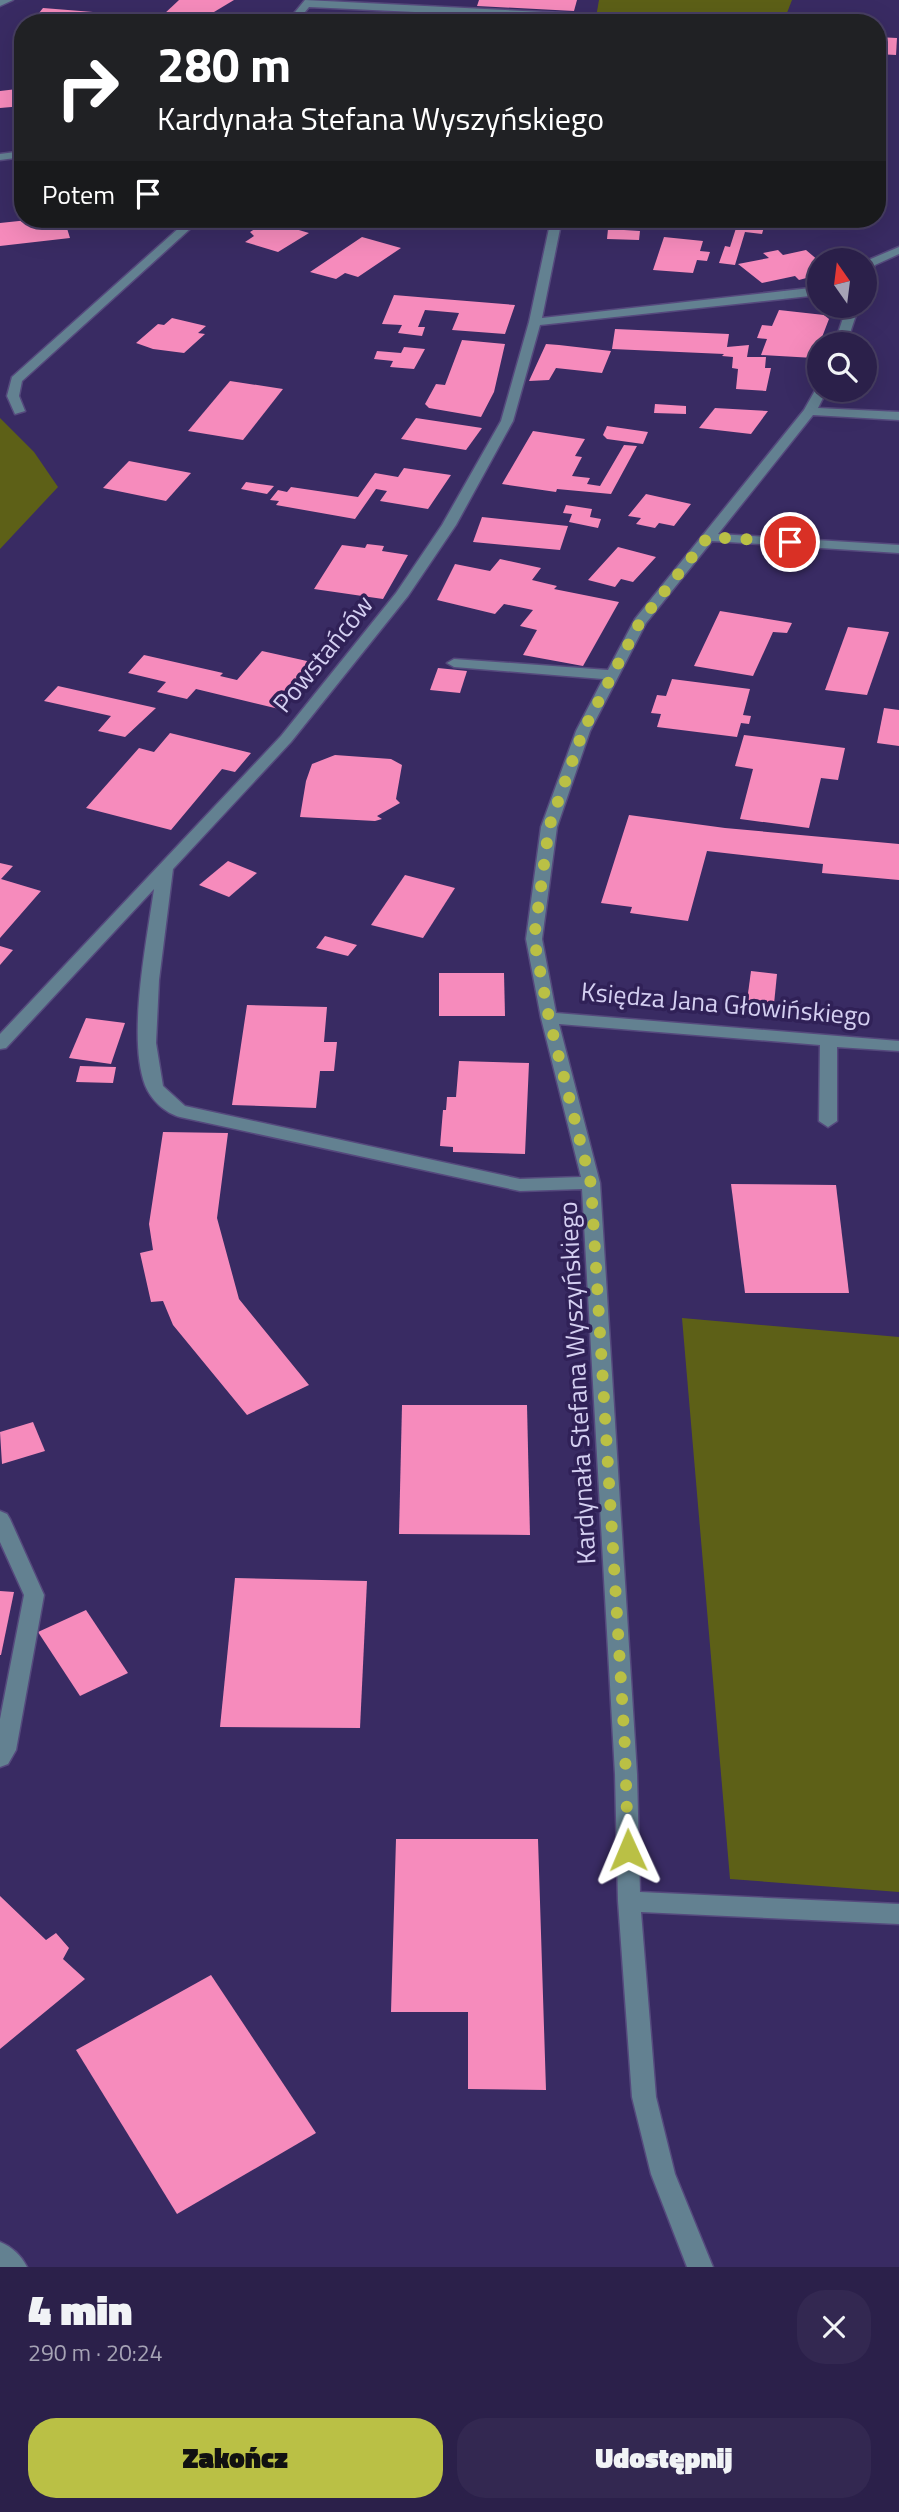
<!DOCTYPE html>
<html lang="pl">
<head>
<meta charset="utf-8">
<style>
	body { margin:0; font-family:"Titillium Web",sans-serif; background:#332851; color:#f1f3f6; height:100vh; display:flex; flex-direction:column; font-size:26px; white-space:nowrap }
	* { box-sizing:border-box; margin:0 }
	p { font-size:23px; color:#a6a3b5 }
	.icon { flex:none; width:38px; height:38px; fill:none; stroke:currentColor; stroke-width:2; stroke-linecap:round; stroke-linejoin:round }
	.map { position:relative; height:2267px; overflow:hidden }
	.drawer { display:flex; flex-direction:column; background:#2b204a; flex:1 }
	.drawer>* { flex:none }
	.guide { position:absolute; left:14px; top:14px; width:872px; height:214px; border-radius:28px; box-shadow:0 7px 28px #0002,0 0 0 2px #473e62; background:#202124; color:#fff; overflow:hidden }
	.needle { width:46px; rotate:346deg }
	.buttons { position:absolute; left:807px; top:248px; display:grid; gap:14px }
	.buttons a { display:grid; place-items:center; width:70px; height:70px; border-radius:50%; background:#2b204a; box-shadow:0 7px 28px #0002,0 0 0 2px #473e62; font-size:35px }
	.pin { position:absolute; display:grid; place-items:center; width:60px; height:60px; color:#fff; margin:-30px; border:4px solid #fff; border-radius:50%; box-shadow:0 2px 7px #0007 }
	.me { position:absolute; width:77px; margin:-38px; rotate:359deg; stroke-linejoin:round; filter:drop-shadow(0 0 5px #0008) }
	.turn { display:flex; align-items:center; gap:24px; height:147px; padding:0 28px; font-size:32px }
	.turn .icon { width:91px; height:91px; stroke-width:2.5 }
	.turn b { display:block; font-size:49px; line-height:60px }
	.then { display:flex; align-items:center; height:66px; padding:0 28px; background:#0003; gap:14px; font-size:26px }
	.round { display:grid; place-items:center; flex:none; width:74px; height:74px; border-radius:28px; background:#332851 }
	.headline { display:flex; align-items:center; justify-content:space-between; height:119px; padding:0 28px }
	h1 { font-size:42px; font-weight:800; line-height:52px }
	.action { display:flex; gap:14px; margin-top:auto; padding:14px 28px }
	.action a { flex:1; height:80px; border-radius:28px; background:#bac045; color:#111; font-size:28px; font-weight:800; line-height:80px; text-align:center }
	.action a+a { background:#332851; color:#f1f3f6 }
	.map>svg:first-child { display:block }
</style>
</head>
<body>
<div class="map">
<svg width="899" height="2267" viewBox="0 0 899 2267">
	<rect width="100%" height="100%" fill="#392b63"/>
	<!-- green -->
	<g fill="#5d6017">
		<polygon points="599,0 792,0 783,23 595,23"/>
		<polygon points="0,418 34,452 58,487 0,549"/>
		<polygon points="682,1318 899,1337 899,1892 730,1879"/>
	</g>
	<!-- building -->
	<g fill="#f68bbc">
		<polygon points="179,0 234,0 199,21 163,15"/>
		<polygon points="479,0 577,0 574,11 477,6"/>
		<polygon points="43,8 93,12 84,23 31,23"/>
		<polygon points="335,18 405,20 405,23 333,23"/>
		<polygon points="877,37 897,38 896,55 877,54"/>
		<polygon points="17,89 23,106 0,108 0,91"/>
		<polygon points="38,219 64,219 70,238 0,246 0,223"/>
		<polygon points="751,219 776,219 773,227 764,227 762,234 745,232 735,265 719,263 725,246 730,247 737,225 740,226 742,221 750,222"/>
		<polygon points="275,223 309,233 278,252 245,242 254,236 250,232 258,227 268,228"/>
		<polygon points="608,229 640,231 639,240 607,239"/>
		<polygon points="362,237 401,248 358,277 345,273 336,279 310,272"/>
		<polygon points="664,237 703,241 700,251 710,252 707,261 697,260 693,273 653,270"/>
		<polygon points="778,250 783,255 806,250 819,261 819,272 807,274 810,277 799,280 795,276 762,283 738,264 769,258 763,253"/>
		<polygon points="394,295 430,298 515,305 505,334 452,330 459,313 425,310 418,327 425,327 422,336 398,333 402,325 382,324"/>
		<polygon points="779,310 824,315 829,319 814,358 761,355 767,339 757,338 762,325 772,326"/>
		<polygon points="172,318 206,326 198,333 205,334 184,353 153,349 136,343 158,324 164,325"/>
		<polygon points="615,329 729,334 727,347 749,345 747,357 766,357 765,368 771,368 766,391 736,389 738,369 732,368 733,357 722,356 724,354 612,349"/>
		<polygon points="462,340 505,344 494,392 481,417 429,408 425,404 436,384 445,385"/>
		<polygon points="546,344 559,345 611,351 602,373 556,368 549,380 529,381"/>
		<polygon points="404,347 425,349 414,369 390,367 393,361 374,359 377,351 401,353"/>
		<polygon points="230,381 283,389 243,440 188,431"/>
		<polygon points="655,404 686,406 686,414 654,413"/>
		<polygon points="715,408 768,411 751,434 699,428"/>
		<polygon points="416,418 482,428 466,450 401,439"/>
		<polygon points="607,426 648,432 643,444 607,439 603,435"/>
		<polygon points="533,431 585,439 575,456 582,457 572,476 590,478 587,484 600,486 624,445 637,446 611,494 557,489 556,492 502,484"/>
		<polygon points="129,461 191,473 166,501 103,488"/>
		<polygon points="404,468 451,475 428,509 380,501 387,491 376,489 355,519 276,505 279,501 270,500 278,490 287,492 291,487 358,497 375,473 398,477"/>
		<polygon points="246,482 274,486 267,494 241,489"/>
		<polygon points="646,494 691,504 674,526 659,523 655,528 636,524 641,518 628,516"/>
		<polygon points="566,505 592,509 590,517 601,519 598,528 569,522 572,514 563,513"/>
		<polygon points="482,517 568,526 560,550 473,542"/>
		<polygon points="367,544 384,546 382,551 408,555 383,599 314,589 342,545 365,548"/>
		<polygon points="618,547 656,557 633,582 621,579 615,587 588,580"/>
		<polygon points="500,559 541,568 532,580 557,586 554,589 619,602 583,666 523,655 537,630 520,626 533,610 504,604 495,614 437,600 455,564 490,571"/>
		<polygon points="720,611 792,623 787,633 773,632 753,676 694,666"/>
		<polygon points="848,627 889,632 867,695 825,690"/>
		<polygon points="262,651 316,663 279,709 196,689 187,699 157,692 166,682 128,673 144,655 223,673 220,676 237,680"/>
		<polygon points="438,668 467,671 460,693 430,690"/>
		<polygon points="672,679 750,689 743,715 751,716 749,724 741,723 737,737 657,727 661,714 651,713 657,695 666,696"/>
		<polygon points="58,686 156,708 125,737 98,731 111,716 44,701"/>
		<polygon points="884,708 899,710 899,746 877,743"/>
		<polygon points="170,733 251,753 235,772 222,769 171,830 86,808 139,748 154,752"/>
		<polygon points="744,735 845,748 838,780 821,778 809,828 740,819 753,769 735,766"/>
		<polygon points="335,755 391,759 402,765 396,799 400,803 377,816 382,819 375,821 300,817 306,781 312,764"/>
		<polygon points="629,815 725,828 899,844 899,880 822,873 823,864 707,851 688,921 630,913 632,907 601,903"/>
		<polygon points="228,861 257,873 229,897 199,885"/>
		<polygon points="0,863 13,866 1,879 41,891 0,938"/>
		<polygon points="405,875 455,888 423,938 371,925"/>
		<polygon points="325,936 357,945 348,956 316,948"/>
		<polygon points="0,946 13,950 0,965"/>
		<polygon points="751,971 777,974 774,1004 747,1001"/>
		<polygon points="439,973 504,973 505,1016 439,1016"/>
		<polygon points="247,1005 327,1007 324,1042 337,1042 334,1071 320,1071 316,1108 232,1105"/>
		<polygon points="86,1018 125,1023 111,1064 69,1058"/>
		<polygon points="459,1061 529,1063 525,1154 453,1152 453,1147 440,1146 443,1110 446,1110 447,1097 456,1097"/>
		<polygon points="80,1066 116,1067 113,1083 76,1082"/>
		<polygon points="163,1132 228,1133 217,1218 239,1299 309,1385 247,1415 173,1325 163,1301 151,1302 140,1253 153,1250 149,1224"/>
		<polygon points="731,1184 836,1185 849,1293 745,1293"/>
		<polygon points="402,1405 527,1405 530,1535 399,1534"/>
		<polygon points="33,1422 45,1451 2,1464 0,1432"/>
		<polygon points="235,1578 367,1581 360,1728 220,1727"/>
		<polygon points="0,1591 14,1592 1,1655 0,1655"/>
		<polygon points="86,1610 128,1673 80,1696 38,1632"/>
		<polygon points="396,1839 538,1839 546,2090 468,2089 468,2012 391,2012"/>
		<polygon points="0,1896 46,1940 56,1933 69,1948 63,1959 85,1979 0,2049"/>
		<polygon points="211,1975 316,2133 177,2214 76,2050"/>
	</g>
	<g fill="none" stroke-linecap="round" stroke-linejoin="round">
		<defs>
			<g id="minor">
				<polygon points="0,0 13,0 0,6"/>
				<polygon points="305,0 582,14 587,17 582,20 309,7 296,23 286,23"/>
				<polygon points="23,151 23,157 0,160 0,154"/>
				<polygon points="189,219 201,219 22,381 19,396 25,411 15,414 7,396 12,377"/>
				<path d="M551 219H562L542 318 819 287V295L540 325 513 421 456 525 408 596 291 742 173 869 159 980 156 1043 163 1086 185 1106 520 1179 581 1177 541 1018 526 939 541 827 576 731 603 679 454 667 447 663 454 659 608 670 635 619 804 410 817 387 827 390 818 408 899 412V420L813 415 718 534 899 545V553L712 541 646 623 590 731 557 827 542 939 556 1013 899 1041V1051L837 1047V1121L828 1127 819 1121 820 1045 559 1024 600 1183 637 1774 640 1892 899 1904V1924L641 1912 656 2097 675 2174 713 2267H687L651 2174 632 2097 618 1901 615 1774 582 1189 520 1191 180 1117C165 1113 151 1100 145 1085 127 1037 147 940 154 889L6 1048 0 1049V1034L281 736 396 593 442 525 501 421 529 322Z"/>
				<polygon points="899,247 899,254 875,265 868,278 864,279 866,261"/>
				<polygon points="847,306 859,306 846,345 834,345"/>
				<polygon points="0,1511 7,1514 10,1519 44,1595 16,1750 8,1764 0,1767 0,1719 24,1595 0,1542"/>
				<path d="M0 2242C12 2247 21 2255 27 2267H0Z"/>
			</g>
		</defs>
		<!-- minor casing -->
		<use href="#minor" stroke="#55497d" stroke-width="3"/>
		<!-- minor -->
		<use href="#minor" fill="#638191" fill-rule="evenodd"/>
	</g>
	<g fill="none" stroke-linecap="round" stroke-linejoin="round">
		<!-- route -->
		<polyline stroke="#bac045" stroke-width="12" stroke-dasharray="0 21.6" points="628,1850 625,1748 591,1184 549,1018 534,939 549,827 583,731 640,622 708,537 790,542"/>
	</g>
	<g text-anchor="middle" stroke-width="7" stroke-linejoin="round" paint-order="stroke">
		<!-- street labels -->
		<g font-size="26" fill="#d4cff1" stroke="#302157">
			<text transform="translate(323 654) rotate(-51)" y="9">Powstańców</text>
			<text transform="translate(726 1004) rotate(5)" y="9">Księdza Jana Głowińskiego</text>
			<text transform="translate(577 1383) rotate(-93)" y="9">Kardynała Stefana Wyszyńskiego</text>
		</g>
	</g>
</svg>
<div class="buttons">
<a><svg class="needle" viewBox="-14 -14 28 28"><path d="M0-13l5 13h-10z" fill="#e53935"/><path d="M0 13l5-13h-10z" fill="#a6a3b5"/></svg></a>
<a><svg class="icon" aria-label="search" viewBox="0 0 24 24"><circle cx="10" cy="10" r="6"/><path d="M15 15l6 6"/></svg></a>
</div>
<div class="pin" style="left:790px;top:542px;background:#d93025"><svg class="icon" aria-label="arrive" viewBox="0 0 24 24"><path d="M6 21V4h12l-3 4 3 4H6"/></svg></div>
<svg class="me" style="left:628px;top:1850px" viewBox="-20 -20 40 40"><path d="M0-17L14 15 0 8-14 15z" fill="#bac045" stroke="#fff" stroke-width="4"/></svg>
<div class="guide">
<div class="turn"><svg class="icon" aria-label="right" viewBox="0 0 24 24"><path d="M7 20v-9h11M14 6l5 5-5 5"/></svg><div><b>280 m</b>Kardynała Stefana Wyszyńskiego</div></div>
<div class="then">Potem<svg class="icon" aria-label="arrive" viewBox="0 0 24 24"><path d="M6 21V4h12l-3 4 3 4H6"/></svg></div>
</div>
</div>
<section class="drawer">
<div class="headline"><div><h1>4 min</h1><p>290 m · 20:24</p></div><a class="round"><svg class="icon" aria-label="close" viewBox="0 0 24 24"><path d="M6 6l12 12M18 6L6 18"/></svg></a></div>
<div class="action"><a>Zakończ</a><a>Udostępnij</a></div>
</section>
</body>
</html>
